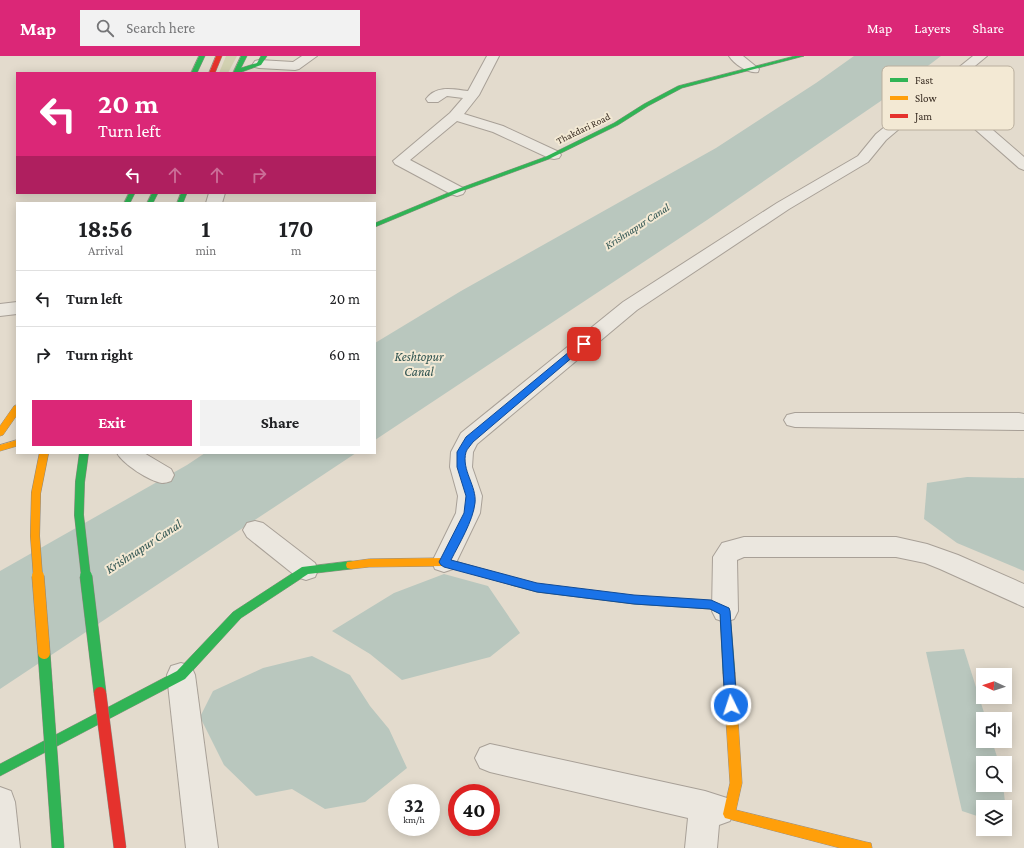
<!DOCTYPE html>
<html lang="en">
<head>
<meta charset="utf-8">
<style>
	body { margin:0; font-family:"Crimson Pro",serif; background:#f2f2f2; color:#202124; height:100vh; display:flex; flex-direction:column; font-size:15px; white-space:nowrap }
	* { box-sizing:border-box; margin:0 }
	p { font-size:13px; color:#757577 }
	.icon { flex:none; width:22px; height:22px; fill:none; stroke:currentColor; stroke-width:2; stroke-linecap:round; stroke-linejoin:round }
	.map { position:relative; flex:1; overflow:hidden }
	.sheet { position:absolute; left:16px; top:146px; width:360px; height:252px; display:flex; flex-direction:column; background:#fff; border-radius:0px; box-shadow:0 2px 10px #0003 }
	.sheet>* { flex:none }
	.hud { position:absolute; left:16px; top:16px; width:360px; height:122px; border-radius:0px; box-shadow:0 2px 10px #0003; background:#db2777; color:#fff; overflow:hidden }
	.needle { width:26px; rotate:273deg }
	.controls { position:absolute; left:976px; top:612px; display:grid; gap:8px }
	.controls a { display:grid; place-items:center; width:36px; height:36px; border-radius:0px; background:#fff; box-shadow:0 2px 10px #0003; font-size:20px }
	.speed { position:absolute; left:388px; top:728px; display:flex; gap:8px; font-size:20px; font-weight:700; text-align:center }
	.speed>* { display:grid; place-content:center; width:52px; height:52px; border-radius:50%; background:#fff; box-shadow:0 2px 10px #0003; line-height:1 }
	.speed small { font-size:10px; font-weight:400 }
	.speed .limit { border:6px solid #d22; background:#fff; color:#111 }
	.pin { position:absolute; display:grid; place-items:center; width:34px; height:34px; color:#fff; margin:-17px; border-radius:8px; box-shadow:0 2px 6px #0006 }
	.me { position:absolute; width:44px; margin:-22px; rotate:356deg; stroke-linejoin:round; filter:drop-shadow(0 0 3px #0008) }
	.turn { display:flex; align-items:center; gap:14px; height:84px; padding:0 16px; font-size:18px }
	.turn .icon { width:52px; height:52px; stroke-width:2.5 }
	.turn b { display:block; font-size:28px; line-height:34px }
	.lanes { display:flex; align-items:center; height:38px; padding:0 16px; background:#0003; justify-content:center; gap:20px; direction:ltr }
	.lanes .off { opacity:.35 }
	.eta { display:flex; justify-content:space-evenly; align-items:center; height:68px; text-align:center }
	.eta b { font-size:24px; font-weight:700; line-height:28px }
	.cta { display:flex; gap:8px; margin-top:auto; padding:8px 16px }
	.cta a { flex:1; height:46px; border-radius:0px; background:#db2777; color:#fff; font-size:16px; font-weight:700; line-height:46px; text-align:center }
	.cta a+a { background:#f2f2f2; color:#202124 }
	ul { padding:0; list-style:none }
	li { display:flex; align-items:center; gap:12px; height:56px; padding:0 16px; border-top:1px solid #e0e0e0 }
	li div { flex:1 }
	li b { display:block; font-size:15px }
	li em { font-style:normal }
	header { display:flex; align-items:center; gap:24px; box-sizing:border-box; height:56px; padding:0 20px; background:#db2777; color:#fff }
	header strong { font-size:19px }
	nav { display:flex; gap:22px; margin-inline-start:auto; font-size:14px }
	.search { width:280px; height:36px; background:#f2f2f2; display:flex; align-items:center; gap:10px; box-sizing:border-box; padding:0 14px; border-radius:0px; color:#757577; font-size:15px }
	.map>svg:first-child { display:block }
</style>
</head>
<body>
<header>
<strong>Map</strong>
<div class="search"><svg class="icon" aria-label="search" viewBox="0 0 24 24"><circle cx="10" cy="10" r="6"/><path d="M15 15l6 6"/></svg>Search here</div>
<nav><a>Map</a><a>Layers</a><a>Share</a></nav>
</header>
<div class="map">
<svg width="1024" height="792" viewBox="0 0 1024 792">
	<rect width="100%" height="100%" fill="#e3dbcd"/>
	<!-- green -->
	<polygon fill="#d2d1b1" points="226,0 237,0 228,17 219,17"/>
	<!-- water -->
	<g fill="#b9c7be">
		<polygon points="854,0 941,0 891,38 707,164 375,384 375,287 461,235 716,92 816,27"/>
		<polygon points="205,397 356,397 0,633 0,515 187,409"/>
		<polygon points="967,421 1024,422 1024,515 957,487 924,463 927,427"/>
		<polygon points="444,518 488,530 520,577 490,601 402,624 370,598 332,575 394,537"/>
		<polygon points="964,593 986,663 983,663 983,685 992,685 999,707 983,707 983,729 1003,729 1006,755 1005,751 983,751 983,762 962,755 926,596"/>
		<polygon points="312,600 350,619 370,650 389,673 407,712 365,746 325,753 292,733 256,740 224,709 200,661 213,635 263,612"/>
	</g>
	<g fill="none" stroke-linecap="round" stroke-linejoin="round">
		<defs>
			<g id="street">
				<polygon points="302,0 317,0 299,13 295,14 259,12 255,11 253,8 255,5 259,4 293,6"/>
				<path d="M487 0H499L479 39 464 58 503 70 559 96 561 99 559 102 554 103 549 102 493 76 457 65 410 104 463 132 465 135 463 138 457 140 451 138 395 108 393 105 450 57 463 42 447 40 438 46H428L426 43C436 29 453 33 468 35Z"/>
				<path d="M729 0H743L759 13 758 16C748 18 734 8 729 0Z"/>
				<polygon points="973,0 987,0 940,39 979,62 1024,101 1024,114 1019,112 969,68 932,45 886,84 868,106 789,153 637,254 477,388 473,396 472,411 482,440 480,457 453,513 444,516 435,513 432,506 456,457 458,440 450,411 451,396 461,377 623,246 777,147 858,100 876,78"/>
				<polygon points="209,137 225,137 222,147 206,147"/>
				<polygon points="17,246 17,258 0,260 0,248"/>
				<polygon points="795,357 1019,357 1024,358 1024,374 795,371 787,369 784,364 787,359"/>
				<path d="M117 397H144L171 413 174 419 171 425C168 426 165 427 162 427 149 425 123 408 117 397Z"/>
				<polygon points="255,465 263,467 315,507 318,514 315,521 306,524 297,521 247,481 243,474 247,467"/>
				<polygon points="744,481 896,481 927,488 958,499 1024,528 1024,551 940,513 925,507 896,501 744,501 737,504 738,555 734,563 725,566 716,563 712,555 713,501 722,487"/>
				<polygon points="181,607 191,610 195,619 218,792 186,792 167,619 171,610"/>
				<polygon points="490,688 705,735 730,743 734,754 730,765 719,769 717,792 685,792 688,762 490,716 480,712 475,702 480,692"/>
				<polygon points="0,731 11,735 15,746 20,792 0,792"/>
			</g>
			<g id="fast">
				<polygon points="199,0 205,0 197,17 191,17"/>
				<polygon points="241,0 247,0 241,12 257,7 261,0 267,0 261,9 239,17 233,17"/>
				<polygon points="795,0 804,0 682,32 648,50 618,69 549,103 459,136 375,171 375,167 455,134 545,101 614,67 644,48 678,30"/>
				<polygon points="129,137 135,137 130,147 124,147"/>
				<polygon points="152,137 158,137 153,147 147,147"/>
				<polygon points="181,137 187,137 183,147 177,147"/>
				<polygon points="351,505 355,506 356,509 355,512 351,513 308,518 241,562 185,623 0,720 0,708 177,615 233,556 302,511"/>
				<polygon points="515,522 537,528 634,540 711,545 729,552 730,555 735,617 733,621 729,622 725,621 723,617 720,558 710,553 634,548 537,536 511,529 510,526 511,523"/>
			</g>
			<g id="slow">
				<polygon points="17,349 17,359 3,379 0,380 0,370 14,350"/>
				<polygon points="17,384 17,390 0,395 0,389"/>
				<polygon points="444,502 515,522 519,523 520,526 519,529 515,530 444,510 369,511 351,513 347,512 346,509 347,506 369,503"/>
				<polygon points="729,612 733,613 735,617 742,727 736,754 866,786 871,787 872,792 840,792 725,762 723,758 730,727 723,617 725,613"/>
			</g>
			<polygon id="jam" points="216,0 222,0 215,17 209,17"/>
		</defs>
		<!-- street casing -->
		<use href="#street" stroke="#a8a097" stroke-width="2"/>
		<!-- fast casing -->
		<use href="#fast" stroke="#989086" stroke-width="1"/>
		<!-- slow casing -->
		<use href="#slow" stroke="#989086" stroke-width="1"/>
		<!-- jam casing -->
		<use href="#jam" stroke="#989086" stroke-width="1"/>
		<!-- street -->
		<use href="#street" fill="#ebe7df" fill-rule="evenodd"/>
		<!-- fast -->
		<use href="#fast" fill="#30b455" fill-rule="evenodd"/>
		<!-- slow -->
		<use href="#slow" fill="#ff9f0a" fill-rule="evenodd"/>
		<!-- jam -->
		<use href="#jam" fill="#e5322d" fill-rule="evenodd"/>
		<defs>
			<polyline id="fast-bridge-far1" points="84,397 80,426 79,459 86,521"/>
			<g id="fast-bridge">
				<polyline points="86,520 100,637"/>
				<polyline points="44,597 58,792"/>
			</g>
			<polyline id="slow-bridge-far1" points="38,521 35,480 36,437 44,397"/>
			<polyline id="slow-bridge" points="38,520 44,597"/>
			<polyline id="jam-bridge" points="100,637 120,792"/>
		</defs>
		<!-- fast-bridge-far1 casing -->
		<use href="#fast-bridge-far1" stroke="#8d867d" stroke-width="10" stroke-linecap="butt"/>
		<!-- fast-bridge casing -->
		<use href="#fast-bridge" stroke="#8d867d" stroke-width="13" stroke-linecap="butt"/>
		<!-- slow-bridge-far1 casing -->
		<use href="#slow-bridge-far1" stroke="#8d867d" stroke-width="10" stroke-linecap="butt"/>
		<!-- slow-bridge casing -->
		<use href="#slow-bridge" stroke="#8d867d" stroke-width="13" stroke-linecap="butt"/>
		<!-- jam-bridge casing -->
		<use href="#jam-bridge" stroke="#8d867d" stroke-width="13" stroke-linecap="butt"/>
		<!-- fast-bridge-far1 -->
		<use href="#fast-bridge-far1" stroke="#30b455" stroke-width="9"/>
		<!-- fast-bridge -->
		<use href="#fast-bridge" stroke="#30b455" stroke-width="12"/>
		<!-- slow-bridge-far1 -->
		<use href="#slow-bridge-far1" stroke="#ff9f0a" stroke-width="9"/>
		<!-- slow-bridge -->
		<use href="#slow-bridge" stroke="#ff9f0a" stroke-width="12"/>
		<!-- jam-bridge -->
		<use href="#jam-bridge" stroke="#e5322d" stroke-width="12"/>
	</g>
	<!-- route -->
	<path fill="#1a73e8" stroke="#114b97" d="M581 286H584L588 288 473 386C471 389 467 393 466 396 461 414 477 430 475 447 473 465 459 488 451 504L537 527 634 539 711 544 729 552 730 555 737 649 735 653 731 654 727 653 725 649 720 558 710 553 634 548 537 536 444 511 441 509 439 506 464 457 466 440 457 411V396L466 381Z"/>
	<g text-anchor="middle" stroke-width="4" stroke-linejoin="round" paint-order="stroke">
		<!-- far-street labels -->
		<g font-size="10" fill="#35291f" stroke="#f3e9d4">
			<text transform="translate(583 72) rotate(-26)" y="4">Thakdari Road</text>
		</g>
		<!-- far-water labels -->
		<g font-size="11" font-style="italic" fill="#305451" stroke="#f3e9d4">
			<text transform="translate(637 170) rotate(-33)" y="4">Krishnapur Canal</text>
		</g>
		<!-- water labels -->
		<g font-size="13" font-style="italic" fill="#305451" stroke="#f3e9d4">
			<text x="419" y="305">Keshtopur<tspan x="419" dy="15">Canal</tspan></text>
			<text transform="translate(143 490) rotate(-33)" y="5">Krishnapur Canal</text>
		</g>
	</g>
	<!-- legend -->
	<rect x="882" y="10" width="132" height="64" rx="6" fill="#f3e9d4" stroke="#baaf9e" stroke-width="1"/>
	<rect x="890" y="22" width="18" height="4" fill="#30b455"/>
	<rect x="890" y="40" width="18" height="4" fill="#ff9f0a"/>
	<rect x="890" y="58" width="18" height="4" fill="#e5322d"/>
	<g font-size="11" fill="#35291f">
		<text x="915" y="28">Fast</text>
		<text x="915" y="46">Slow</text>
		<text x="915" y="64">Jam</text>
	</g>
</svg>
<div class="controls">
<a><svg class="needle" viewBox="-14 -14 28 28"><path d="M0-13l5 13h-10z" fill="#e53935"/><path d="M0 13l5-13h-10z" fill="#757577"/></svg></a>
<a><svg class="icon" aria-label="sound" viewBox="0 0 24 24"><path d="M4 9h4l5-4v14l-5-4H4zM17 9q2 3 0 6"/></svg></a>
<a><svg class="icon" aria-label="search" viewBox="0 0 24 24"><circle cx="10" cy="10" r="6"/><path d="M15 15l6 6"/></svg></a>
<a><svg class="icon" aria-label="layers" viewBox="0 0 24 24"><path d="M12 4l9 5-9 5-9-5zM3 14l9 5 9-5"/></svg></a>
</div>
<div class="speed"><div>32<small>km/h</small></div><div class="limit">40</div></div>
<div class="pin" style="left:584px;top:288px;background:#d93025"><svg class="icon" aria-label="arrive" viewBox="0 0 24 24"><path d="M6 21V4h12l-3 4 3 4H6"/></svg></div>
<svg class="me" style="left:731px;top:649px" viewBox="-20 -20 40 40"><circle r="17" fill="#1a73e8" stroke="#fff" stroke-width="3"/><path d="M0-11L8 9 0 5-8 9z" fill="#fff"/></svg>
<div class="hud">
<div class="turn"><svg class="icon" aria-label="left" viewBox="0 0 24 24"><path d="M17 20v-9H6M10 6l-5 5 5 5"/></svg><div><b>20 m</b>Turn left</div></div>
<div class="lanes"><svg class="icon" aria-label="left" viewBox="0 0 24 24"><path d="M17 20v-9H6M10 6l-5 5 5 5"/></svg><svg class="icon off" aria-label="ahead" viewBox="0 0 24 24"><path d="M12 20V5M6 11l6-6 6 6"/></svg><svg class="icon off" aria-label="ahead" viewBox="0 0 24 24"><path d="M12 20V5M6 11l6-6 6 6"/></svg><svg class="icon off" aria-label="right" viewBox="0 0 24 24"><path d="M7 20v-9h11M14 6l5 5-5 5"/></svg></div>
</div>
<section class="sheet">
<div class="eta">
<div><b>18:56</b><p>Arrival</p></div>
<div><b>1</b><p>min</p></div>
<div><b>170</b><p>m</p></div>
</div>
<ul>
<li><svg class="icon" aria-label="left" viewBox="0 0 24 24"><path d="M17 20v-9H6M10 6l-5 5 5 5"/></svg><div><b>Turn left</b></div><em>20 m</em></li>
<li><svg class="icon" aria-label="right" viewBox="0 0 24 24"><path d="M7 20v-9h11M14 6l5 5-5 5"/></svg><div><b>Turn right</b></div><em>60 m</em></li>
</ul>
<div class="cta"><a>Exit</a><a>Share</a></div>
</section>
</div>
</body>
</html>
